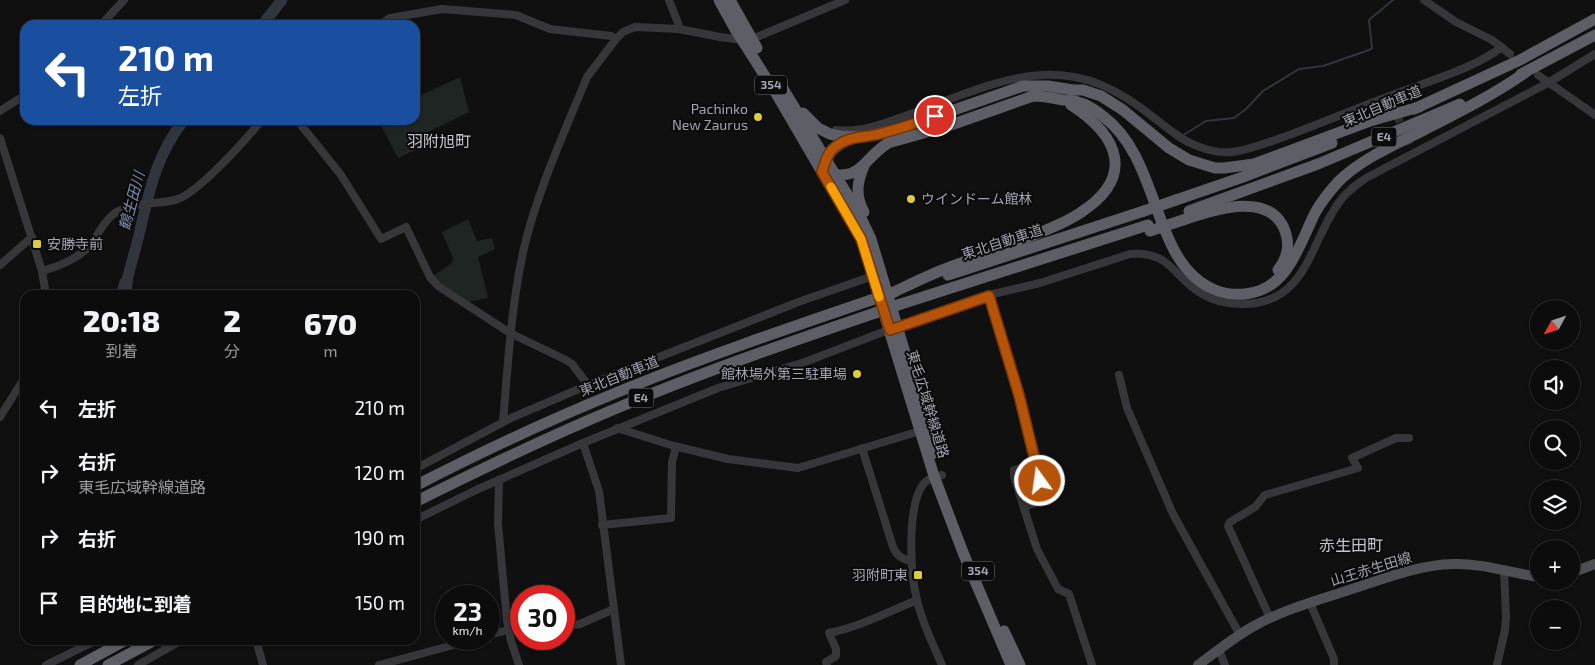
<!DOCTYPE html>
<html lang="ja">
<head>
<meta charset="utf-8">
<style>
	body { margin:0; font-family:"Exo 2","Noto Sans JP",sans-serif; background:#151516; color:#f1f3f6; height:100vh; display:flex; flex-direction:column; font-size:19px; white-space:nowrap }
	* { box-sizing:border-box; margin:0 }
	p { font-size:16px; color:#9a9b9d }
	.icon { flex:none; width:28px; height:28px; fill:none; stroke:currentColor; stroke-width:2; stroke-linecap:round; stroke-linejoin:round }
	.map { position:relative; flex:1; overflow:hidden }
	.sheet { position:absolute; left:20px; top:290px; width:400px; height:355px; display:flex; flex-direction:column; background:#0c0c0d; border-radius:15px; box-shadow:0 1px 4px #0004,0 0 0 1px #2c2c2e }
	.sheet>* { flex:none }
	.hud { position:absolute; left:20px; top:20px; width:400px; height:105px; border-radius:15px; box-shadow:0 1px 4px #0004,0 0 0 1px #2c2c2e; background:#1a4fa0; color:#fff; overflow:hidden }
	.needle { width:32px; rotate:230deg }
	.controls { position:absolute; left:1530px; top:300px; display:grid; gap:10px }
	.controls a { display:grid; place-items:center; width:50px; height:50px; border-radius:50%; background:#0c0c0d; box-shadow:0 1px 4px #0004,0 0 0 1px #2c2c2e; font-size:25px }
	.speed { position:absolute; left:435px; top:585px; display:flex; gap:10px; font-size:25px; font-weight:700; text-align:center }
	.speed>* { display:grid; place-content:center; width:65px; height:65px; border-radius:50%; background:#0c0c0d; box-shadow:0 1px 4px #0004,0 0 0 1px #2c2c2e; line-height:1 }
	.speed small { font-size:12px; font-weight:400 }
	.speed .limit { border:8px solid #d22; background:#fff; color:#111 }
	.pin { position:absolute; display:grid; place-items:center; width:42px; height:42px; color:#fff; margin:-21px; border:2px solid #fff; border-radius:50%; box-shadow:0 1px 5px #0007 }
	.me { position:absolute; width:55px; margin:-28px; rotate:346deg; stroke-linejoin:round; filter:drop-shadow(0 0 4px #0008) }
	.turn { display:flex; align-items:center; gap:18px; height:105px; padding:0 15px; font-size:22px }
	.turn .icon { width:65px; height:65px; stroke-width:2.5 }
	.turn b { display:block; font-size:35px; line-height:42px }
	.eta { display:flex; justify-content:space-evenly; align-items:center; height:85px; text-align:center }
	.eta b { font-size:30px; font-weight:800; line-height:35px }
	ul { padding:0; list-style:none }
	li { display:flex; align-items:center; gap:15px; height:65px; padding:0 15px }
	li div { flex:1 }
	li b { display:block; font-size:19px }
	li em { font-style:normal }
	.map>svg:first-child { display:block }
</style>
</head>
<body>
<div class="map">
<svg width="1595" height="665" viewBox="0 0 1595 665">
	<rect width="100%" height="100%" fill="#101011"/>
	<!-- green -->
	<g fill="#1f2522">
		<polygon points="460,77 469,112 414,139 417,149 398,158 378,120 355,125 352,120 415,120 415,98"/>
		<polygon points="468,219 477,241 492,238 495,249 478,257 488,298 467,302 439,284 433,276 451,264 453,258 442,232"/>
	</g>
	<!-- water -->
	<polygon fill="#31353e" points="128,275 133,281 131,295 116,295 120,279"/>
	<g fill="none" stroke-linecap="round" stroke-linejoin="round">
		<!-- stream -->
		<polyline stroke="#31353e" stroke-width="2" points="1185,134 1206,121 1234,118 1246,109 1263,91 1299,69 1323,66 1369,50 1372,48 1369,20 1393,0"/>
		<!-- river -->
		<g stroke="#31353e" stroke-width="11">
			<polyline points="262,25 282,0"/>
			<path d="M123 295C128 275 134 255 139 235 149 192 156 155 184 120"/>
		</g>
		<!-- minor-tunnel -->
		<polyline stroke="#2d2e31" stroke-width="8" stroke-dasharray="8 4" stroke-linecap="butt" points="1392,104 1410,145"/>
		<!-- minor -->
		<g stroke="#37373b" stroke-width="8">
			<polyline points="669,0 678,23 679,29"/>
			<polyline points="1424,0 1456,22 1492,40 1510,54"/>
			<polyline points="101,25 124,0"/>
			<polyline points="379,25 390,18 442,9 516,15 550,29 611,36 616,39"/>
			<polyline points="1538,75 1595,115"/>
			<polyline points="0,111 25,95"/>
			<polyline points="297,120 341,175 381,239 406,227 430,277 438,286 510,333 566,360 572,364 588,385"/>
			<path d="M836 130C859 133 883 124 905 116 948 101 997 77 1043 75 1087 73 1119 90 1153 117 1167 127 1180 140 1197 146 1209 151 1225 154 1238 151 1256 148 1274 140 1292 134 1324 122 1355 109 1387 97 1422 83 1472 70 1502 47"/>
			<polyline points="0,138 42,271 46,295"/>
			<polyline points="0,265 32,237"/>
			<path d="M42 271C58 267 79 258 89 246 99 235 103 221 115 213 134 201 155 205 175 200 197 195 246 139 262 120"/>
			<polyline points="989,295 1019,395 1045,499 1024,507"/>
			<polyline points="1119,375 1127,408 1173,514 1240,635"/>
			<polyline points="0,417 25,377"/>
			<path d="M503 422C508 364 511 306 524 248 537 192 565 131 587 77L616 39 623 32 635 27 679 29 720 37 743 40 752 39 845 0"/>
			<polyline points="617,428 674,446 728,459 798,468 920,431"/>
			<polyline points="583,443 599,491 621,665"/>
			<path d="M862 448 893 547C897 556 901 558 910 561"/>
			<polyline points="1036,464 1014,470 1014,477 1037,549 1058,589 1069,594 1092,665"/>
			<polyline points="415,469 511,418 588,385 801,301 873,276"/>
			<path d="M942 475C934 477 926 479 922 486 907 510 910 573 917 600 922 623 933 644 942 665"/>
			<polyline points="499,480 498,524 507,621 511,641 519,665"/>
			<path d="M415 520 476 490 583 443 718 388 805 362 883 332 989 295 1040 283 1130 254C1172 250 1174 280 1204 295 1215 302 1228 304 1241 304 1308 305 1309 242 1340 201 1347 191 1356 185 1366 178L1548 83 1595 54"/>
			<polyline points="602,525 671,518 672,462 676,447"/>
			<polyline points="1310,603 1334,659 1334,665"/>
			<polyline points="1270,618 1228,526 1230,522 1255,507 1265,495 1358,468 1352,458 1396,438 1409,438"/>
			<polyline points="564,626 580,624 614,609"/>
			<polyline points="489,635 508,630 521,630"/>
			<polyline points="256,640 263,665"/>
			<polyline points="1219,650 1225,665"/>
			<polyline points="46,665 97,640"/>
			<polyline points="138,665 182,640"/>
			<polyline points="379,665 476,639"/>
			<path d="M827 665 826 662 836 656V649L829 633C859 627 888 612 917 600"/>
			<polyline points="1497,665 1505,630 1506,618 1504,569"/>
		</g>
		<!-- major -->
		<g stroke="#4e4e55" stroke-width="10">
			<polyline points="1571,573 1595,564"/>
			<path d="M1198 665C1216 652 1234 637 1254 626 1283 610 1315 601 1346 591 1381 580 1416 565 1453 564 1482 563 1510 573 1539 577"/>
		</g>
		<!-- highway -->
		<g stroke="#5e5e66" stroke-width="11">
			<polyline points="719,0 735,29 777,95 861,239 934,476 964,555 1011,665"/>
			<polyline points="730,0 757,48"/>
			<polyline points="1521,74 1595,35"/>
			<polyline points="782,87 858,212 871,239 935,453"/>
			<polyline points="1414,109 1520,60 1595,19"/>
			<polyline points="803,113 818,128 830,134 840,136 863,137 896,130 1023,86 1048,86 1073,90 1083,90 1101,96 1123,110 1169,148 1189,160 1215,168 1224,168 1254,164 1370,121 1419,107"/>
			<path d="M825 164C829 149 840 144 853 137"/>
			<path d="M822 172C863 183 860 161 888 143L948 126 1033 96C1044 96 1053 98 1063 100 1068 100 1073 100 1078 102 1087 104 1097 111 1104 117 1162 161 1151 264 1215 290 1225 294 1235 295 1245 294 1288 290 1299 245 1315 213 1321 202 1329 192 1338 182 1360 160 1390 147 1418 133 1455 114 1492 96 1526 72"/>
			<polyline points="1176,200 1243,177 1332,143"/>
			<polyline points="1189,211 1318,164 1460,104"/>
			<path d="M864 212C855 196 857 182 864 166"/>
			<path d="M1183 220C1213 210 1273 189 1286 234 1290 247 1286 260 1278 270"/>
			<polyline points="948,275 1144,211"/>
			<path d="M894 292C913 283 931 274 950 267 980 256 1009 245 1039 233 1053 227 1067 222 1080 213 1136 177 1119 136 1071 105"/>
			<polyline points="898,305 1148,225"/>
			<path d="M415 486C481 452 549 420 618 392 701 358 786 329 871 300"/>
			<path d="M415 502C483 468 552 435 622 406 705 371 790 342 875 313"/>
			<polyline points="1004,631 1020,665"/>
			<polyline points="80,665 126,640"/>
			<polyline points="108,665 155,640"/>
		</g>
		<!-- highway-bridge -->
		<g stroke="#5e5e66" stroke-width="11">
			<polyline points="1144,211 1176,200"/>
			<polyline points="1150,231 1183,220"/>
			<polyline points="871,300 894,292"/>
			<polyline points="875,313 898,305"/>
		</g>
	</g>
	<g fill="none" stroke-linecap="round" stroke-linejoin="round">
		<defs>
			<path id="route" d="M935 116C917 123 898 129 879 134 863 138 848 136 835 147 827 153 825 163 822 172L861 239 890 330 989 296 1019 395 1040 481"/>
		</defs>
		<!-- route casing -->
		<use href="#route" stroke="#753606" stroke-width="12"/>
		<!-- route -->
		<use href="#route" stroke="#b45309" stroke-width="9"/>
		<!-- slow -->
		<polyline stroke="#f59e0b" stroke-width="9" points="831,187 861,239 879,297"/>
	</g>
	<!-- markers -->
	<g fill="#ddcc3d" stroke="#0b0b0c" stroke-width="2">
		<circle cx="758" cy="117" r="5"/>
		<circle cx="911" cy="199" r="5"/>
		<rect x="32" y="239" width="10" height="10" rx="2.5"/>
		<circle cx="857" cy="374" r="5"/>
		<rect x="913" y="570" width="10" height="10" rx="2.5"/>
	</g>
	<g text-anchor="middle" stroke-width="4" stroke-linejoin="round" paint-order="stroke">
		<!-- shield labels -->
		<g fill="#0b0b0c" stroke="#757680" stroke-width="1">
			<rect x="755" y="75.5" width="32" height="19" rx="4"/>
			<rect x="1371.5" y="127.5" width="25" height="19" rx="4"/>
			<rect x="628.5" y="388.5" width="25" height="19" rx="4"/>
			<rect x="962" y="561.5" width="32" height="19" rx="4"/>
		</g>
		<g font-size="12" font-weight="bold" fill="#a3a4b1">
			<text x="771" y="89">354</text>
			<text x="1384" y="141">E4</text>
			<text x="641" y="402">E4</text>
			<text x="978" y="575">354</text>
		</g>
		<!-- street labels -->
		<g font-size="14" fill="#a3a4b1" stroke="#0b0b0c">
			<text transform="translate(1382 106) rotate(-23)" y="5">東北自動車道</text>
			<text transform="translate(1002 242) rotate(-18)" y="5">東北自動車道</text>
			<text transform="translate(619 376) rotate(-22)" y="5">東北自動車道</text>
			<text transform="translate(928 404) rotate(73)" y="5">東毛広域幹線道路</text>
			<text transform="translate(1371 569) rotate(-17)" y="5">山王赤生田線</text>
		</g>
		<!-- poi labels -->
		<g font-size="14" fill="#a3a4b1" stroke="#0b0b0c" text-anchor="end">
			<text x="748" y="114">Pachinko<tspan x="748" dy="16">New Zaurus</tspan></text>
			<text x="921" y="204" text-anchor="start">ウインドーム館林</text>
			<text x="47" y="249" text-anchor="start">安勝寺前</text>
			<text x="847" y="379">館林場外第三駐車場</text>
			<text x="908" y="580">羽附町東</text>
		</g>
		<!-- water labels -->
		<g font-size="15" font-style="italic" fill="#7d8aa9" stroke="#0b0b0c">
			<text transform="translate(132 201) rotate(-75)" y="5">鶴生田川</text>
		</g>
		<!-- quarter labels -->
		<g font-size="16" fill="#c3c4cd" stroke="#0b0b0c">
			<text x="439" y="147">羽附旭町</text>
			<text x="1351" y="551">赤生田町</text>
		</g>
	</g>
</svg>
<div class="controls">
<a><svg class="needle" viewBox="-14 -14 28 28"><path d="M0-13l5 13h-10z" fill="#e53935"/><path d="M0 13l5-13h-10z" fill="#9a9b9d"/></svg></a>
<a><svg class="icon" aria-label="sound" viewBox="0 0 24 24"><path d="M4 9h4l5-4v14l-5-4H4zM17 9q2 3 0 6"/></svg></a>
<a><svg class="icon" aria-label="search" viewBox="0 0 24 24"><circle cx="10" cy="10" r="6"/><path d="M15 15l6 6"/></svg></a>
<a><svg class="icon" aria-label="layers" viewBox="0 0 24 24"><path d="M12 4l9 5-9 5-9-5zM3 14l9 5 9-5"/></svg></a>
<a>+</a>
<a>−</a>
</div>
<div class="speed"><div>23<small>km/h</small></div><div class="limit">30</div></div>
<div class="pin" style="left:935px;top:116px;background:#d93025"><svg class="icon" aria-label="arrive" viewBox="0 0 24 24"><path d="M6 21V4h12l-3 4 3 4H6"/></svg></div>
<svg class="me" style="left:1040px;top:481px" viewBox="-20 -20 40 40"><circle r="17" fill="#b45309" stroke="#fff" stroke-width="3"/><path d="M0-11L8 9 0 5-8 9z" fill="#fff"/></svg>
<div class="hud">
<div class="turn"><svg class="icon" aria-label="left" viewBox="0 0 24 24"><path d="M17 20v-9H6M10 6l-5 5 5 5"/></svg><div><b>210 m</b>左折</div></div>
</div>
<section class="sheet">
<div class="eta">
<div><b>20:18</b><p>到着</p></div>
<div><b>2</b><p>分</p></div>
<div><b>670</b><p>m</p></div>
</div>
<ul>
<li><svg class="icon" aria-label="left" viewBox="0 0 24 24"><path d="M17 20v-9H6M10 6l-5 5 5 5"/></svg><div><b>左折</b></div><em>210 m</em></li>
<li><svg class="icon" aria-label="right" viewBox="0 0 24 24"><path d="M7 20v-9h11M14 6l5 5-5 5"/></svg><div><b>右折</b><p>東毛広域幹線道路</p></div><em>120 m</em></li>
<li><svg class="icon" aria-label="right" viewBox="0 0 24 24"><path d="M7 20v-9h11M14 6l5 5-5 5"/></svg><div><b>右折</b></div><em>190 m</em></li>
<li><svg class="icon" aria-label="arrive" viewBox="0 0 24 24"><path d="M6 21V4h12l-3 4 3 4H6"/></svg><div><b>目的地に到着</b></div><em>150 m</em></li>
</ul>
</section>
</div>
</body>
</html>
